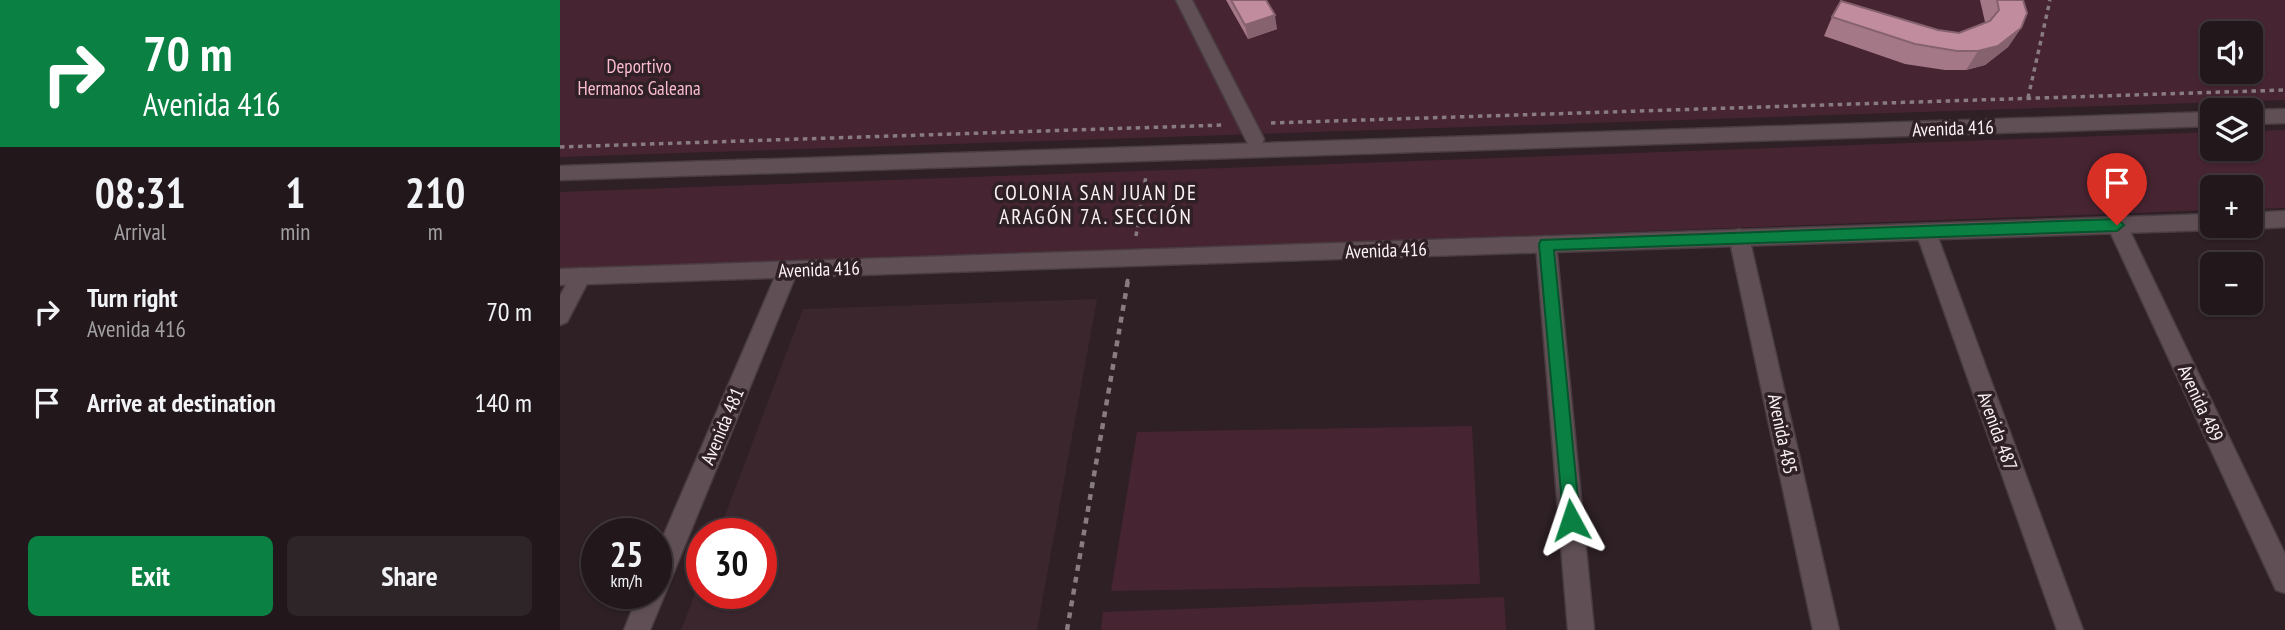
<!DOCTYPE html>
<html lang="en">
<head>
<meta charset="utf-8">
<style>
	body { margin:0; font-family:"PT Sans Narrow",sans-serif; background:#2e2529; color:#f1f3f6; height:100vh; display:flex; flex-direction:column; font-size:26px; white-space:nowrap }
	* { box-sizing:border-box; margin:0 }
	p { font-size:23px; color:#a2a0a3 }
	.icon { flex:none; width:38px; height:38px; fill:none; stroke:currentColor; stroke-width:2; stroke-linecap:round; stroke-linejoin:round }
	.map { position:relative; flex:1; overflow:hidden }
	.sheet { display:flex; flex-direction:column; background:#22181c; width:560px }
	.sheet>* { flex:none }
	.top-card { background:#0b8043; color:#fff; overflow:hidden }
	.buttons { position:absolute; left:1640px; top:21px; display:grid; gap:14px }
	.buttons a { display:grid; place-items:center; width:63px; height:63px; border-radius:10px; background:#22181c; box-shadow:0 2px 5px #0004,0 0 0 2px #3f373b; font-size:35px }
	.speed { position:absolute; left:21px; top:518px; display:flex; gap:14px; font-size:35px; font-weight:700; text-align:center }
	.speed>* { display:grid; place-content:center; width:91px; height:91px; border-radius:50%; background:#22181c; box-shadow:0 2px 5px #0004,0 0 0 2px #3f373b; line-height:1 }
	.speed small { font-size:18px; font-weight:400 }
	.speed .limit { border:10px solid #d22; background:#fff; color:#111 }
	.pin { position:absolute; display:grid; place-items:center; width:60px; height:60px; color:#fff; margin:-72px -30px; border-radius:50% 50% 50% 0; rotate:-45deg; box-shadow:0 0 7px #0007 }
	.pin .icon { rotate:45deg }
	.me { position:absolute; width:77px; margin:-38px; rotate:355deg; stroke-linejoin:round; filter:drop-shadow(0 0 5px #0008) }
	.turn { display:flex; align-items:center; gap:24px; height:147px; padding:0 28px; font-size:32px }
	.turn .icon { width:91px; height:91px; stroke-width:2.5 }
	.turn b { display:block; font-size:49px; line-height:60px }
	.eta { display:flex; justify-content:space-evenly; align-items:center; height:119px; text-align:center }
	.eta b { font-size:42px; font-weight:600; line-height:49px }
	.button { display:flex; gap:14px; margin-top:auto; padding:14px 28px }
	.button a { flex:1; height:80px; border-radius:10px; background:#0b8043; color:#fff; font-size:28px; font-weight:600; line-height:80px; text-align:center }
	.button a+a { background:#2e2529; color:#f1f3f6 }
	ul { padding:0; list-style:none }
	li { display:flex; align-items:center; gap:21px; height:91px; padding:0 28px }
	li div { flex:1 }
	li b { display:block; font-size:26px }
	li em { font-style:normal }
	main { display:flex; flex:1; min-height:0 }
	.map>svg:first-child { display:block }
</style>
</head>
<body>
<main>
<section class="sheet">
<div class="top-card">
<div class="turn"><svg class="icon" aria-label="right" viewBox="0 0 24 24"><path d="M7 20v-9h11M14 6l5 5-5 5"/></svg><div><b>70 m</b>Avenida 416</div></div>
</div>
<div class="eta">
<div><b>08:31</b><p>Arrival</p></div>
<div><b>1</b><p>min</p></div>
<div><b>210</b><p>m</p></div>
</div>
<ul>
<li><svg class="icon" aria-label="right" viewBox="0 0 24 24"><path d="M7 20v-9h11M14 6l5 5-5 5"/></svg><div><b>Turn right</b><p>Avenida 416</p></div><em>70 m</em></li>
<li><svg class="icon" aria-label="arrive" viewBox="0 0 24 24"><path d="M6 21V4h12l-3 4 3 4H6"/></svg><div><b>Arrive at destination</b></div><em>140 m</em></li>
</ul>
<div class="button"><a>Exit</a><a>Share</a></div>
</section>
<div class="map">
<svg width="1725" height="630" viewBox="0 0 1725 630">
	<rect width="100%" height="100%" fill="#2e2025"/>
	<!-- built -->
	<polygon fill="#3b262e" points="537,299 477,630 121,630 142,576 142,593 201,593 201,534 158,534 243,309"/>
	<!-- green -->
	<g fill="#472432" fill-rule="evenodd">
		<path d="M0 0H1725V100L0 157ZM1652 33H1690V72H1652Z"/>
		<polygon points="1725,130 1725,208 1691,209 1690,187 1652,187 1652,210 0,271 0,192 1652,132 1652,149 1690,149 1691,131"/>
		<polygon points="912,426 920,584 551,591 577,432"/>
		<polygon points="944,597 946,630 541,630 543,612"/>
	</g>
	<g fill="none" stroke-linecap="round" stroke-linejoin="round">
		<defs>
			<polygon id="pedestrian" points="616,0 632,0 704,139 702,144 688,144"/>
			<g id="minor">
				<polygon points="1557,217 1564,220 1567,225 1725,554 1725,593 1716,590 1547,225 1550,220"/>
				<polygon points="1366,224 1373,226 1376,232 1523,630 1497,630 1356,232 1359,226"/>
				<polygon points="1179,229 1186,231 1189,237 1279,630 1253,630 1169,237 1172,231"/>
				<polygon points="986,236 993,238 996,244 1034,630 1008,630 976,244 979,238"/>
				<polygon points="228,262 235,264 238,270 90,630 64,630 79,593 96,593 96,553 218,270 221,264"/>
				<polygon points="21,268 28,270 31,276 7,322 0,325 0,296 14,270"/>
			</g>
			<g id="tertiary">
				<polygon points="1725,109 1725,123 1690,124 1690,110"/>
				<polygon points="1652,112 1652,126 0,180 0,166"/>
				<polygon points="1725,211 1725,227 1690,229 1683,226 1690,226 1690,213"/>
				<polygon points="1652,214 1652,226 1660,226 1652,230 0,285 0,269"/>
			</g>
		</defs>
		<!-- pedestrian casing -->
		<use href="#pedestrian" stroke="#493c41" stroke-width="3"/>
		<!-- minor casing -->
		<use href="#minor" stroke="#493c41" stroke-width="3"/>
		<!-- tertiary casing -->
		<use href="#tertiary" stroke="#493c41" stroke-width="3"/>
		<!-- path-far1 -->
		<g stroke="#887c80" stroke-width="3.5" stroke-dasharray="4.5 4.5" stroke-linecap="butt">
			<polyline points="1468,98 1490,0"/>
			<polyline points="711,123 1725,90"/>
			<polyline points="0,147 664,125"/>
			<polyline points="576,236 586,176"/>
			<polyline points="567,282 568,279"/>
		</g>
		<!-- path -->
		<polyline stroke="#887c80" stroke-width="4.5" stroke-dasharray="6 6" stroke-linecap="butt" points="507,630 568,280"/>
		<!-- pedestrian -->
		<use href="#pedestrian" fill="#605055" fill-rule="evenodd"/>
		<!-- minor -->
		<use href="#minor" fill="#605055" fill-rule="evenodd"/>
		<!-- tertiary -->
		<use href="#tertiary" fill="#605055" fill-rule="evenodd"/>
	</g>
	<!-- wall -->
	<g fill="#a57888">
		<polygon points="666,0 706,0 717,29 688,39"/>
		<polygon points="1420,0 1463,0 1461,28 1448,47 1425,65 1406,70 1385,70 1345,64 1264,36 1272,17 1399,33 1425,22"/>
	</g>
	<!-- shaded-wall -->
	<g fill="#86626f">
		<polygon points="715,15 717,29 688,39 685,25"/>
		<polygon points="1461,28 1448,47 1425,65 1406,70 1418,51"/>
	</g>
	<!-- building -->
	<g fill="#c08c9e" stroke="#86626f" stroke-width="2">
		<polygon points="671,0 706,0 715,15 685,25"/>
		<polygon points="1437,0 1463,0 1467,13 1461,28 1438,46 1418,51 1397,51 1355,44 1272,17 1281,1 1378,30 1399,33 1430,21 1439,10"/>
	</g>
	<!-- route -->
	<polygon fill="#0b8043" stroke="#07532c" stroke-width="2" points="1557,219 1564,225 1557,231 994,250 1020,520 1017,526 1011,528 1004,526 979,244 981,240"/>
	<g text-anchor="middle" stroke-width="7" stroke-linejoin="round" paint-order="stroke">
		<!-- park labels -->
		<g font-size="19" fill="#fcbcd2" stroke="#2e2025">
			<text x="79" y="73">Deportivo<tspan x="79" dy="22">Hermanos Galeana</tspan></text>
		</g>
		<!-- street labels -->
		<g font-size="19" fill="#fcf2f5" stroke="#2e2025">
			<text transform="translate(1393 128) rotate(-2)" y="7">Avenida 416</text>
			<text transform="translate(826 250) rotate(-2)" y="7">Avenida 416</text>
			<text transform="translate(259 269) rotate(-2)" y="7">Avenida 416</text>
			<text transform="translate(1641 403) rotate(65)" y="7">Avenida 489</text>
			<text transform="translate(162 426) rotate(-67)" y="7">Avenida 481</text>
			<text transform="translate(1438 431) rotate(70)" y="7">Avenida 487</text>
			<text transform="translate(1223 434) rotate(78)" y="7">Avenida 485</text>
		</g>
		<!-- neighbourhood labels -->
		<g font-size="21" letter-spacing="2" fill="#fcf2f5" stroke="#2e2025">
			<text x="536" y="200">COLONIA SAN JUAN DE<tspan x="536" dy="24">ARAGÓN 7A. SECCIÓN</tspan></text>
		</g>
	</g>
</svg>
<div class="buttons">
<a><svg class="icon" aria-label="sound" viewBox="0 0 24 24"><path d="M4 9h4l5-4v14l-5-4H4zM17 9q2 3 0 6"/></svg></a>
<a><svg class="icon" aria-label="layers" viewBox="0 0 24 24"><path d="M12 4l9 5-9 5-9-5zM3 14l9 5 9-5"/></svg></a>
<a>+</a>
<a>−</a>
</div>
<div class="speed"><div>25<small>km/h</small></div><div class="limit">30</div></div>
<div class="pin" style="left:1557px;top:225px;background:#d93025"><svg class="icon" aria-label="arrive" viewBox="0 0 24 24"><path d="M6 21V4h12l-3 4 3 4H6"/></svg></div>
<svg class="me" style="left:1011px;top:520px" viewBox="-20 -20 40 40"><path d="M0-17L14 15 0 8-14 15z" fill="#0b8043" stroke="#fff" stroke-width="4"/></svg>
</div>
</main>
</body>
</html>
